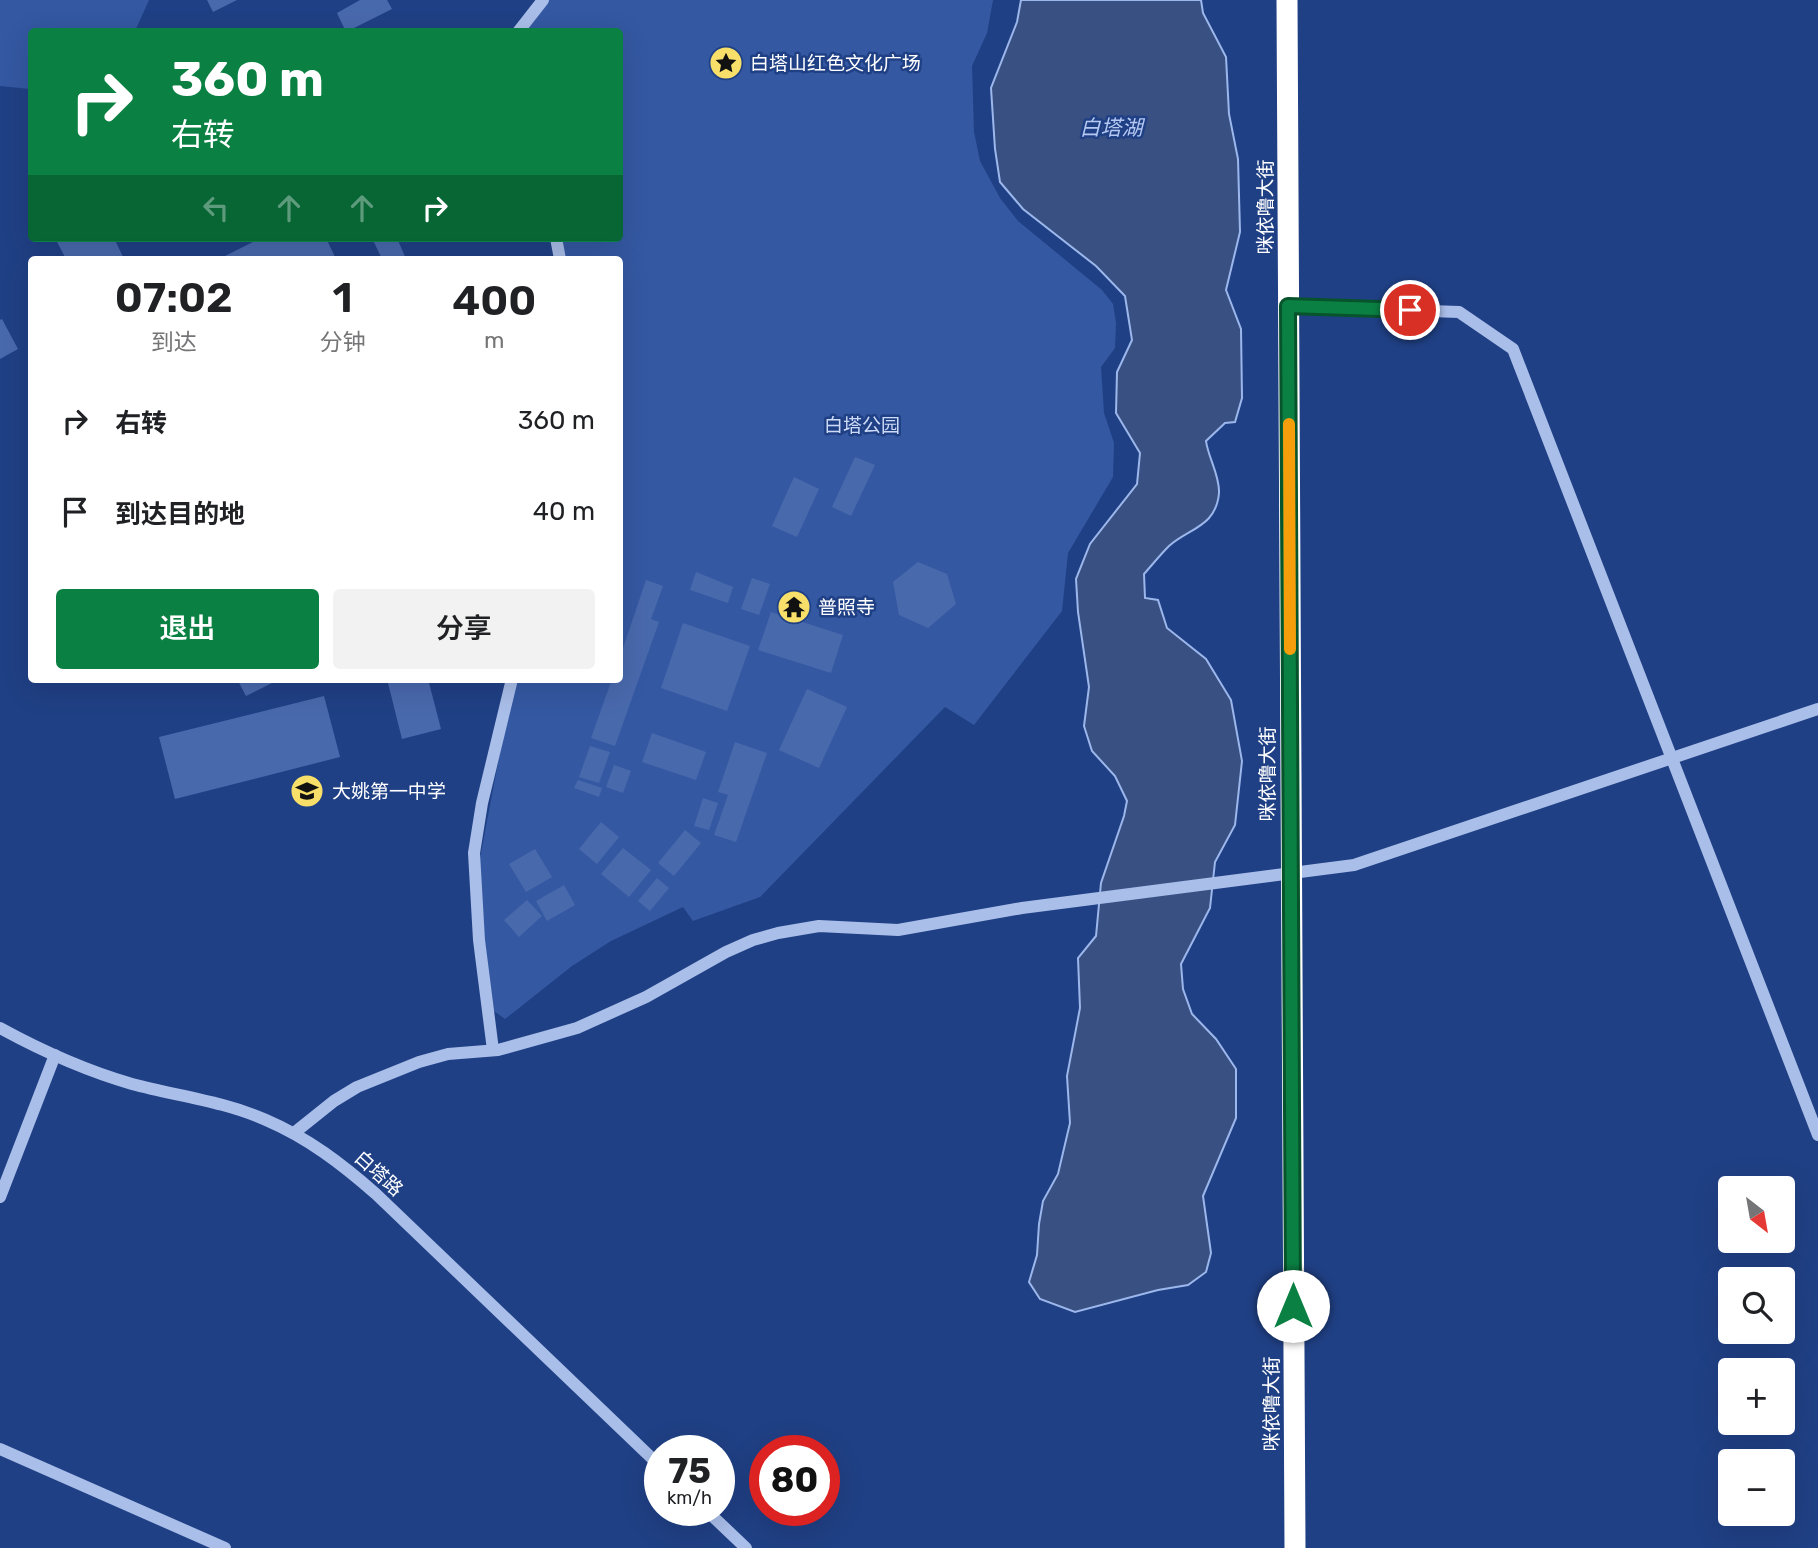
<!DOCTYPE html>
<html lang="zh">
<head>
<meta charset="utf-8">
<style>
	body { margin:0; font-family:Rubik,"Noto Sans SC",sans-serif; background:#f2f2f2; color:#202124; height:100vh; display:flex; flex-direction:column; font-size:26px; white-space:nowrap }
	* { box-sizing:border-box; margin:0 }
	p { font-size:23px; color:#757577 }
	.icon { flex:none; width:38px; height:38px; fill:none; stroke:currentColor; stroke-width:2; stroke-linecap:round; stroke-linejoin:round }
	.map { position:relative; flex:1; overflow:hidden }
	.sheet { position:absolute; left:28px; top:256px; width:595px; height:427px; display:flex; flex-direction:column; background:#fff; border-radius:7px; box-shadow:0 7px 28px #0002 }
	.sheet>* { flex:none }
	.hud { position:absolute; left:28px; top:28px; width:595px; height:214px; border-radius:7px; box-shadow:0 7px 28px #0002; background:#0b8043; color:#fff; overflow:hidden }
	.needle { width:46px; rotate:149deg }
	.controls { position:absolute; left:1718px; top:1176px; display:grid; gap:14px }
	.controls a { display:grid; place-items:center; width:77px; height:77px; border-radius:7px; background:#fff; box-shadow:0 7px 28px #0002; font-size:35px }
	.speed { position:absolute; left:644px; top:1435px; display:flex; gap:14px; font-size:35px; font-weight:700; text-align:center }
	.speed>* { display:grid; place-content:center; width:91px; height:91px; border-radius:50%; background:#fff; box-shadow:0 7px 28px #0002; line-height:1 }
	.speed small { font-size:18px; font-weight:400 }
	.speed .limit { border:10px solid #d22; background:#fff; color:#111 }
	.pin { position:absolute; display:grid; place-items:center; width:60px; height:60px; color:#fff; margin:-30px; border:4px solid #fff; border-radius:50%; box-shadow:0 2px 7px #0007 }
	.me { position:absolute; width:77px; margin:-38px; rotate:0deg; stroke-linejoin:round; filter:drop-shadow(0 0 5px #0008) }
	.turn { display:flex; align-items:center; gap:24px; height:147px; padding:0 28px; font-size:32px }
	.turn .icon { width:91px; height:91px; stroke-width:2.5 }
	.turn b { display:block; font-size:49px; line-height:60px }
	.lanes { display:flex; align-items:center; height:66px; padding:0 28px; background:#0003; justify-content:center; gap:35px; direction:ltr }
	.lanes .off { opacity:.35 }
	.eta { display:flex; justify-content:space-evenly; align-items:center; height:119px; text-align:center }
	.eta b { font-size:42px; font-weight:600; line-height:49px }
	.cta { display:flex; gap:14px; margin-top:auto; padding:14px 28px }
	.cta a { flex:1; height:80px; border-radius:7px; background:#0b8043; color:#fff; font-size:28px; font-weight:600; line-height:80px; text-align:center }
	.cta a+a { background:#f2f2f2; color:#202124 }
	ul { padding:0; list-style:none }
	li { display:flex; align-items:center; gap:21px; height:91px; padding:0 28px }
	li div { flex:1 }
	li b { display:block; font-size:26px }
	li em { font-style:normal }
	.map>svg:first-child { display:block }
</style>
</head>
<body>
<div class="map">
<svg width="1818" height="1548" viewBox="0 0 1818 1548">
	<rect width="100%" height="100%" fill="#204085"/>
	<!-- green -->
	<g fill="#3458a2">
		<polygon points="0,0 149,0 135,31 32,32 30,89 0,86"/>
		<polygon points="548,0 993,0 987,33 972,66 974,132 980,161 1000,198 1018,221 1102,290 1113,304 1116,323 1115,348 1101,367 1104,413 1114,443 1113,477 1068,553 1062,611 974,725 945,707 760,897 693,921 683,907 611,941 572,966 505,1019 491,1009 478,869 505,726 518,679 620,679 620,259 563,259 561,238 620,238 620,32 527,31"/>
	</g>
	<!-- water -->
	<path fill="#395083" stroke="#9cb7eb" stroke-width="2" d="M1021 0H1201L1203 13 1226 57 1229 114 1238 159 1240 232 1226 290 1241 329 1242 398 1235 422 1225 423 1206 441C1208 457 1220 476 1219 493 1216 527 1189 528 1169 546 1160 555 1152 565 1144 574L1145 598 1158 600 1167 628 1206 659 1231 700 1242 761 1235 825 1215 862 1210 908 1181 964 1183 989 1192 1014 1216 1039 1236 1069V1118L1203 1196 1211 1253 1206 1272 1188 1285 1158 1290 1075 1312 1040 1299 1029 1282 1037 1255 1039 1224 1043 1201 1058 1174 1070 1123 1067 1076 1080 1008 1078 958 1096 936 1101 883 1124 816 1127 801 1115 776 1092 751 1084 726 1089 687 1078 612 1076 579 1090 544 1137 484 1140 453 1116 413 1117 372 1132 340 1125 296 1096 266 1023 209 1000 182 995 149 991 88 1017 22Z"/>
	<!-- building -->
	<g fill="#4969ad">
		<polygon points="207,0 237,0 213,12"/>
		<polygon points="360,0 387,0 392,9 346,32 337,13"/>
		<polygon points="55,238 114,238 124,259 66,259"/>
		<polygon points="261,238 326,238 335,257 331,259 219,259"/>
		<polygon points="372,238 397,238 406,259 382,259"/>
		<polygon points="2,319 18,349 0,359 0,320"/>
		<polygon points="855,457 875,465 851,516 832,507"/>
		<polygon points="794,477 819,489 797,537 772,526"/>
		<polygon points="918,562 947,574 956,604 928,628 899,615 893,582"/>
		<polygon points="696,572 733,587 728,603 690,590"/>
		<polygon points="752,578 770,584 759,615 741,609"/>
		<polygon points="646,580 663,586 651,619 659,622 615,746 591,738 612,679 620,679 620,657"/>
		<polygon points="771,612 843,635 831,673 758,650"/>
		<polygon points="683,623 750,646 727,711 661,688"/>
		<polygon points="237,679 280,679 246,696"/>
		<polygon points="387,679 428,679 441,729 402,739"/>
		<polygon points="807,689 847,707 819,768 779,750"/>
		<polygon points="324,696 340,757 175,799 159,737"/>
		<polygon points="652,733 706,752 696,780 642,762"/>
		<polygon points="735,742 767,753 736,842 714,835 728,795 718,792"/>
		<polygon points="590,746 610,752 599,783 579,777"/>
		<polygon points="614,765 631,771 623,793 606,787"/>
		<polygon points="578,780 602,788 599,797 574,788"/>
		<polygon points="703,798 718,803 709,830 694,826"/>
		<polygon points="601,822 619,837 597,864 579,849"/>
		<polygon points="685,830 701,843 674,876 658,863"/>
		<polygon points="623,848 651,870 629,897 601,874"/>
		<polygon points="535,849 552,877 526,892 509,864"/>
		<polygon points="657,878 669,888 650,911 638,901"/>
		<polygon points="564,885 575,905 547,921 536,901"/>
		<polygon points="527,900 542,916 519,937 504,920"/>
	</g>
	<g fill="none" stroke-linecap="round" stroke-linejoin="round">
		<!-- minor -->
		<g stroke="#a9bee9" stroke-width="12">
			<polyline points="518,32 543,0"/>
			<polyline points="556,238 560,259"/>
			<polyline points="1288,306 1459,312 1513,349 1818,1135"/>
			<path d="M0 1028C42 1051 87 1071 132 1084 177 1096 223 1101 266 1120 308 1138 342 1164 376 1194L660 1466"/>
			<polyline points="493,1050 479,940 474,853 482,803 512,679"/>
			<polyline points="294,1133 334,1101 357,1087 419,1062 448,1054 498,1050 577,1028 646,997 726,952 753,940 778,933 819,926 898,930 1022,908 1354,865 1818,709"/>
			<polyline points="0,1197 55,1055"/>
			<polyline points="0,1449 225,1548"/>
			<polyline points="706,1510 746,1548"/>
		</g>
		<!-- highway -->
		<polyline stroke="#fff" stroke-width="21" points="1287,0 1295,1548"/>
	</g>
	<g fill="none" stroke-linecap="round" stroke-linejoin="round">
		<defs>
			<polyline id="route" points="1293,1306 1288,306 1410,310"/>
		</defs>
		<!-- route casing -->
		<use href="#route" stroke="#07532c" stroke-width="18"/>
		<!-- route -->
		<use href="#route" stroke="#0b8043" stroke-width="12"/>
		<!-- slow -->
		<polyline stroke="#f59e0b" stroke-width="12" points="1289,424 1290,649"/>
	</g>
	<!-- icons -->
	<defs>
		<symbol id="sight-disc" viewBox="-11 -11 22 22"><circle r="9.5" fill="#f7df69" stroke="#204085"/><path d="M0-6L1.8-2.2L6-1.7L2.9 1.2L3.7 5.4L0 3.3L-3.7 5.4L-2.9 1.2L-6-1.7L-1.8-2.2Z" fill="#111"/></symbol>
		<symbol id="temple-disc" viewBox="-11 -11 22 22"><circle r="9.5" fill="#f7df69" stroke="#204085"/><path d="M0-6L5-2H3V0L6.5 2.5H4V6H1.5V3h-3V6H-4V2.5H-6.5L-3 0V-2H-5Z" fill="#111"/></symbol>
		<symbol id="school-disc" viewBox="-11 -11 22 22"><circle r="9.5" fill="#f7df69" stroke="#204085"/><path d="M0-5L7-2L0 1L-7-2ZM-4 1L0 2.5L4 1V4Q0 6-4 4Z" fill="#111"/></symbol>
	</defs>
	<g fill-rule="evenodd">
		<use href="#sight-disc" x="707" y="44" width="38" height="38"/>
		<use href="#temple-disc" x="775" y="588" width="38" height="38"/>
		<use href="#school-disc" x="288" y="772" width="38" height="38"/>
	</g>
	<g text-anchor="middle" stroke-width="5" stroke-linejoin="round" paint-order="stroke">
		<!-- poi labels -->
		<g font-size="19" fill="#fff" stroke="#204085" text-anchor="start">
			<text x="750" y="70">白塔山红色文化广场</text>
			<text x="818" y="614">普照寺</text>
			<text x="332" y="798">大姚第一中学</text>
		</g>
		<!-- street labels -->
		<g font-size="19" fill="#fff" stroke="#204085">
			<text transform="translate(1265 207) rotate(-90)" y="7">咪依噜大街</text>
			<text transform="translate(1267 774) rotate(-90)" y="7">咪依噜大街</text>
			<text transform="translate(379 1173) rotate(42)" y="7">白塔路</text>
			<text transform="translate(1271 1404) rotate(-90)" y="7">咪依噜大街</text>
		</g>
		<!-- park labels -->
		<g font-size="19" fill="#cddbf7" stroke="#204085">
			<text x="862" y="432">白塔公园</text>
		</g>
		<!-- water labels -->
		<g font-size="21" font-style="italic" fill="#b4c8f1" stroke="#204085">
			<text x="1111" y="135">白塔湖</text>
		</g>
	</g>
</svg>
<div class="controls">
<a><svg class="needle" viewBox="-14 -14 28 28"><path d="M0-13l5 13h-10z" fill="#e53935"/><path d="M0 13l5-13h-10z" fill="#757577"/></svg></a>
<a><svg class="icon" aria-label="search" viewBox="0 0 24 24"><circle cx="10" cy="10" r="6"/><path d="M15 15l6 6"/></svg></a>
<a>+</a>
<a>−</a>
</div>
<div class="speed"><div>75<small>km/h</small></div><div class="limit">80</div></div>
<div class="pin" style="left:1410px;top:310px;background:#d93025"><svg class="icon" aria-label="arrive" viewBox="0 0 24 24"><path d="M6 21V4h12l-3 4 3 4H6"/></svg></div>
<svg class="me" style="left:1293px;top:1306px" viewBox="-20 -20 40 40"><circle r="19" fill="#fff"/><path d="M0-13L10 11 0 6-10 11z" fill="#0b8043"/></svg>
<div class="hud">
<div class="turn"><svg class="icon" aria-label="right" viewBox="0 0 24 24"><path d="M7 20v-9h11M14 6l5 5-5 5"/></svg><div><b>360 m</b>右转</div></div>
<div class="lanes"><svg class="icon off" aria-label="left" viewBox="0 0 24 24"><path d="M17 20v-9H6M10 6l-5 5 5 5"/></svg><svg class="icon off" aria-label="ahead" viewBox="0 0 24 24"><path d="M12 20V5M6 11l6-6 6 6"/></svg><svg class="icon off" aria-label="ahead" viewBox="0 0 24 24"><path d="M12 20V5M6 11l6-6 6 6"/></svg><svg class="icon" aria-label="right" viewBox="0 0 24 24"><path d="M7 20v-9h11M14 6l5 5-5 5"/></svg></div>
</div>
<section class="sheet">
<div class="eta">
<div><b>07:02</b><p>到达</p></div>
<div><b>1</b><p>分钟</p></div>
<div><b>400</b><p>m</p></div>
</div>
<ul>
<li><svg class="icon" aria-label="right" viewBox="0 0 24 24"><path d="M7 20v-9h11M14 6l5 5-5 5"/></svg><div><b>右转</b></div><em>360 m</em></li>
<li><svg class="icon" aria-label="arrive" viewBox="0 0 24 24"><path d="M6 21V4h12l-3 4 3 4H6"/></svg><div><b>到达目的地</b></div><em>40 m</em></li>
</ul>
<div class="cta"><a>退出</a><a>分享</a></div>
</section>
</div>
</body>
</html>
